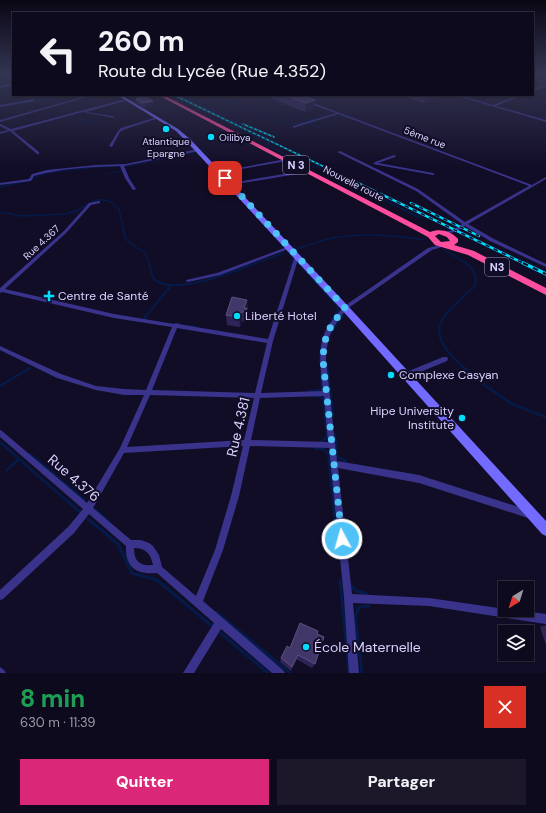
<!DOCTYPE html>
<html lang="fr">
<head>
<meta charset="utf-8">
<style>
	body { margin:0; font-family:"DM Sans",sans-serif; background:#1c182a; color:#f1f3f6; height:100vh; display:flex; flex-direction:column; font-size:15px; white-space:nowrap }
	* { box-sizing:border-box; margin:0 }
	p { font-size:13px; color:#9b9aa4 }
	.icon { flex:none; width:22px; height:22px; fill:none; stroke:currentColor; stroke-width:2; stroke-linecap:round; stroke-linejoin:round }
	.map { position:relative; height:673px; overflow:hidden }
	.drawer { display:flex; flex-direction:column; background:#0e0a1d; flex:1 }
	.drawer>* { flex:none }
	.banner { position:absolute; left:12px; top:12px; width:522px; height:84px; border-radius:0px; box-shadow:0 1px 3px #0004,0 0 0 1px #2e2b3b; background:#0e0a1d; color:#f1f3f6; overflow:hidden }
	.needle { width:26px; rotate:218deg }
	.buttons { position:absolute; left:498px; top:581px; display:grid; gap:8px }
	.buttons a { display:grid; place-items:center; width:36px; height:36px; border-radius:0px; background:#0e0a1d; box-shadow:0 1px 3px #0004,0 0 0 1px #2e2b3b; font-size:20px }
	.pin { position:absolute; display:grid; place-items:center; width:34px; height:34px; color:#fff; margin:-17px; border-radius:8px; box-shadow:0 2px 6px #0006 }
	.me { position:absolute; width:44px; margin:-22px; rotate:354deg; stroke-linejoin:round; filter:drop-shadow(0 0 3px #0008) }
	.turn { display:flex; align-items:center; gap:14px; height:84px; padding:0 20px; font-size:18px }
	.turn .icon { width:52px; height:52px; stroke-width:2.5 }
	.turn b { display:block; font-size:28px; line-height:34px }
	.round { display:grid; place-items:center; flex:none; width:42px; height:42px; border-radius:0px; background:#1c182a }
	.headline { display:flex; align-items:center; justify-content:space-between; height:68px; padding:0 20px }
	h1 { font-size:24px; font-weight:800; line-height:30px; color:#1e9e55 }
	.cta { display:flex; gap:8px; margin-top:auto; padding:8px 20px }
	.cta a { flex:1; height:46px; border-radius:0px; background:#db2777; color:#fff; font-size:16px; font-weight:800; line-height:46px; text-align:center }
	.cta a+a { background:#1c182a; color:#f1f3f6 }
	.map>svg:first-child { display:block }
</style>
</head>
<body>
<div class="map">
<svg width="546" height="673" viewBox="0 0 546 673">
	<rect width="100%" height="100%" fill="#120d27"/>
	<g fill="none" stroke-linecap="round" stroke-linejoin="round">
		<!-- stream-far4 -->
		<g stroke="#041b49" stroke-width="1">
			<polyline points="172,95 270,143 266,144 291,157"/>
			<polyline points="180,95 224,116"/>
			<polyline points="245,95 251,98"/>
			<polyline points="303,95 314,99 328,95"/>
			<polyline points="209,96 215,99"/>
			<polyline points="342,96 347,95"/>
			<polyline points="22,97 23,95"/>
			<polyline points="128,97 135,95"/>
			<polyline points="255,99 259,101"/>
			<polyline points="272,99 279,102 276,103 281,105 284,104 296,109"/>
			<polyline points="218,100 240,105 288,125 309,121 327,112 323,108"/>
			<polyline points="28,102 51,98 50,97"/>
			<polyline points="70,102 94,95"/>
			<polyline points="314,102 327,99"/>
			<polyline points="286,112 309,120"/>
			<polyline points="334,116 346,117"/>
			<polyline points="232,120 256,131"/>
			<polyline points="77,121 80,119 95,122"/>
			<polyline points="79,122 89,124"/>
			<polyline points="90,124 99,126"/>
			<polyline points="310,124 318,121"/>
			<polyline points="311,124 317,127 331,122"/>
			<polyline points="299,131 301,126"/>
			<polyline points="203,149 209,155"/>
			<polyline points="161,152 168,150 164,145"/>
			<polyline points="169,158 195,152"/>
			<polyline points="214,160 220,167"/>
			<polyline points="302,162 309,165"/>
			<polyline points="313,167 319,167 352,183"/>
			<polyline points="112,173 123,171"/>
			<polyline points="104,174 110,173"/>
			<polyline points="16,183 28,181 47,173 98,167 129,166 168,158"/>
		</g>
		<!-- stream-far3 -->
		<g stroke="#041b49" stroke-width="1.5">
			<polyline points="350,182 420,218"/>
			<polyline points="0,187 21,182"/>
			<polyline points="0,212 21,216 66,214 76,211 96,200 105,200 111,202 119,209 125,238 131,244 145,253 149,264"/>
			<path d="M295 249C306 246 317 242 328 239 359 232 393 235 424 240"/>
			<polyline points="445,250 467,264"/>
			<polyline points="287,251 294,258 292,261"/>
			<polyline points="298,262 300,264"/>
			<polyline points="254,264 283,253"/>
			<polyline points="291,264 292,262"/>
		</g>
		<!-- stream-far2 -->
		<g stroke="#041b49" stroke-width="2">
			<path d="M149 263 153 278C171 298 235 271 256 263"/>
			<polyline points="299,263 332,300"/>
			<polyline points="290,267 292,263"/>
			<polyline points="146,320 144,318 171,286"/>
			<polyline points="169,324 180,324"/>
			<polyline points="189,326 196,327"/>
			<polyline points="331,333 340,318 344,316"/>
			<path d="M320 363C319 342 327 327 338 310V307L333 301"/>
			<polyline points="327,364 327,367"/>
			<path d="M463 367C420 328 442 317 475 286 477 276 474 270 466 263"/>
		</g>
		<!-- stream-far1 -->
		<g stroke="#041b49" stroke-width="2.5">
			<polyline points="327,366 333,416"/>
			<polyline points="462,366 486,386 512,404 546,417"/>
			<polyline points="0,386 30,368"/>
			<polyline points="308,391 322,390 321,373"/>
			<polyline points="315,396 323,398 327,437 321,442"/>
			<polyline points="335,435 337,457 346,461"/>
			<polyline points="1,443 67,501"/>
			<polyline points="315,449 323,449 328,453 333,501"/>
			<polyline points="30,454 84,500"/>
			<polyline points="7,470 19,459"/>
		</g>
		<!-- stream -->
		<g stroke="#041b49" stroke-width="3">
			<polyline points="66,500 81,513"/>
			<polyline points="333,500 338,555"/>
			<polyline points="94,509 109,522"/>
			<polyline points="88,519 118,544 132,573 157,580 213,627"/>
			<polyline points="345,528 346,535"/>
			<polyline points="340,580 349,673"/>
			<polyline points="352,586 356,591 367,594"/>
			<polyline points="216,612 290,673"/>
			<polyline points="218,631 268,673"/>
			<polyline points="362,673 355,617 359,607 369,606"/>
		</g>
		<!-- street -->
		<g fill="#39338b" fill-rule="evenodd">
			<polygon points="1,73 3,73 0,79"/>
			<polygon points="13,83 13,85 0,88 0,86"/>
			<polygon points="546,84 546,86 533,91 533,89"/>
			<polygon points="90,95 94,95 0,122 0,120"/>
			<polygon points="454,95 458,95 493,105 519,95 522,95 496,106 546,120 546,122"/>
			<polygon points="34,99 35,101 0,107 0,105"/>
			<polygon points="126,99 128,100 86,112 113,116 114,118 83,112 13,131 39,152 39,154 37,154 10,131 0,134 0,132 8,130 0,126 0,124 11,129"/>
			<polygon points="308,101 532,185 546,177 546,179 468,224 494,239 546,264 546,267 490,241 465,226 455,232 444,234 444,232 453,230 462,224 416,191 337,152 340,151 418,189 465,222 529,186 338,114 293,128 293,126 336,113 307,103"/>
			<polygon points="157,117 159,118 123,130 120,132 112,147 109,146 118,131 121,128"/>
			<path d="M198 149 200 150 199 151 124 166 129 178 136 189 134 190H133L125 178 120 166C92 167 62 168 34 176L31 181 0 185V183L29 179 32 174 47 170 96 165 126 164Z"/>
			<polygon points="394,155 396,156 395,157 378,163 433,173 435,174 433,175 373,164 375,162"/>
			<polygon points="286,159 287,159 287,161 219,173 217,172"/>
			<polygon points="308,170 310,171 309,172 231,185 229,184 231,183"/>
			<path d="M99 201H100V203L91 205 66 233 5 289 114 314 174 324 176 323 178 324 268 339 295 256V255H299V256L273 341 261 393 323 391C321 371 317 351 325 332 329 323 337 315 343 307L428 248 443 244H445V246L432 250 347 309C332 327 327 336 326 360L337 461 419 475 528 510 531 511 532 514 531 517 528 518 419 483 338 468 352 594 429 598 505 609V610H515L546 614V624L429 606 353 603 359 673H349L344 598 329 448 250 446 239 496 223 550 203 601 283 670 285 673H272L221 629 194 673H183L214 623 157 573C136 575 125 567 126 546L89 514 74 533 3 599 0 600V590L68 527 83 509 0 437V430L2 431 87 503 120 448 144 395H124L96 390 57 378 0 350V346L61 374 96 386 124 389 146 390 172 327 114 318 2 292 0 293V288L64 231 89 203ZM177 328 267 343 255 393 152 390ZM150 395 254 398 244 440 127 447ZM324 396 328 442 251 440 260 398ZM243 446 231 496 215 550 196 596 162 567 159 555 153 546 149 543 141 540H131L93 508 124 453ZM134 548C146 548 151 554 153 565 140 566 134 562 134 548Z"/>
			<polygon points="287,247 291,247 291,248 220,275 188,282 186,281 186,280 217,273"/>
			<polygon points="443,357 447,357 448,359 447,361 408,377 404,377 403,375 404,373"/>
			<polygon points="0,667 4,670 6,673 0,673"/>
		</g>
		<!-- secondary -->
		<polygon fill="#736aff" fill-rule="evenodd" points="117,95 121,95 178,129 190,139 348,306 546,521 546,536 542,534 342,310 186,141 176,131"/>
		<!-- highway -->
		<path fill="#ff4e9d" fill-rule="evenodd" d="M158 95H163L430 232C440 228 451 231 458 239V242L454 245 474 251 546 288V295L468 255 435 245 428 237 415 230ZM439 234 447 237 450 241 441 242 435 236Z"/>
		<defs>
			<g id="rail-far2">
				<polyline points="174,95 358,183"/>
				<polyline points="243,124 274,137"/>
			</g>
			<g id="rail-far1">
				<polyline points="356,182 525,264"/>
				<polyline points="411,203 479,236"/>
			</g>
			<polyline id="rail" points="523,263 546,274"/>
		</defs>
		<!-- rail-far2 casing -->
		<use href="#rail-far2" stroke="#00dcfe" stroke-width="1.5"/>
		<!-- rail-far1 casing -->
		<use href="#rail-far1" stroke="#00dcfe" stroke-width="2.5"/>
		<!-- rail casing -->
		<use href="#rail" stroke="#00dcfe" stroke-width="3.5"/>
		<!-- rail-far2 -->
		<use href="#rail-far2" stroke="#120d27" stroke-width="1" stroke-dasharray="2.5" stroke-linecap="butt"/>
		<!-- rail-far1 -->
		<use href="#rail-far1" stroke="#120d27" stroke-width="1.5" stroke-dasharray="4.5" stroke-linecap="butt"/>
		<!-- rail -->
		<use href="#rail" stroke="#120d27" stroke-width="2" stroke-dasharray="5.5" stroke-linecap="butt"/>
	</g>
	<!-- wall -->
	<g fill="#302457">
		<polygon points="272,95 300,95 314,109 305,112 272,99"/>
		<polygon points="400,95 440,95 439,97 424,103"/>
		<polygon points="136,99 153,101 154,106 145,108 137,103"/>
		<polygon points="247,300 248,309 247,312 247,317 246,322 242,321 240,327 227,325 226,315"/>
		<polygon points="546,625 546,645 540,627"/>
		<polygon points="317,634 315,664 312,668 296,659 291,671 280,662 281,658 290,648"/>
	</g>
	<!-- shaded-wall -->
	<g fill="#1c133c">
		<polygon points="426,95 440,95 439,97 424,103"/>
		<polygon points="315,100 314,109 305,112 306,103"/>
		<polygon points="153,101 154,106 145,108 144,103"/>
		<polygon points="247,300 248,309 247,312 247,317 246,322 244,308"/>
		<polygon points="241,312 242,321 240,327 239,317"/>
	</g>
	<!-- building -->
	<g fill="#423769" stroke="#5a4f80">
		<polygon points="284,95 300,95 315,100 306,103"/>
		<polygon points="144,96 153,101 144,103 136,99"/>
		<polygon points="232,297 247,300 244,308 247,308 245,312 241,312 239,317 226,315"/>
		<polygon points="300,623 318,631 317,634 324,637 315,664 298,655 292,667 281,658 287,646 290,648"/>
	</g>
	<!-- sky -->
	<linearGradient id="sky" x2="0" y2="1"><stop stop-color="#0a0715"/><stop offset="0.44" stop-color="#333552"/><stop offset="1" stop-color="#333552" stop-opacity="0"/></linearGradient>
	<rect width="546" height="167" fill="url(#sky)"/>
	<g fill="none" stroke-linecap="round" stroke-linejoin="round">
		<!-- route -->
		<path stroke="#4fc3f7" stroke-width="7" stroke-dasharray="0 12.6" d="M225 178 345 308C328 328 324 335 323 360L342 539"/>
	</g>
	<!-- markers -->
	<g fill="#00dcfe" stroke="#120d27" stroke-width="1.5">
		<circle cx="166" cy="129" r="4"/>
		<circle cx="211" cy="137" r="4"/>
		<path d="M47 290h4v4h4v4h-4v4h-4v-4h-4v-4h4z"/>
		<circle cx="237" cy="316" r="4"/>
		<circle cx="391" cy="375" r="4"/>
		<circle cx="462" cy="418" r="4"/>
		<circle cx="306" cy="647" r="4"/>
	</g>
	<g text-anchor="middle" stroke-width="4" stroke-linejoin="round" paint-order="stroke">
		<!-- far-poi labels -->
		<g font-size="10" fill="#dad3ff" stroke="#120d27" text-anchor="start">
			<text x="219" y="141">Oilibya</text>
			<text x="166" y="145" text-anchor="middle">Atlantique<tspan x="166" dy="12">Epargne</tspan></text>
		</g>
		<!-- far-street labels -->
		<g font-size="10" fill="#dad3ff" stroke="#120d27">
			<text transform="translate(425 137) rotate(21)" y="4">5ème rue</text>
			<text transform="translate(354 183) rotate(27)" y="4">Nouvelle route</text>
			<text transform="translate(41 242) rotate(-43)" y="4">Rue 4.367</text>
		</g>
		<!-- shield labels -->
		<g fill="#120d27" stroke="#9e98be" stroke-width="1">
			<rect x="283" y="156" width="26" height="18" rx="3"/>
			<rect x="485" y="258" width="24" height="18" rx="3"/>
		</g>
		<g font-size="11" font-weight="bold" fill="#dad3ff">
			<text x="296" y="169">N 3</text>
			<text x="497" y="271">N3</text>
		</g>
		<!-- poi labels -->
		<g font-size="12" fill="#dad3ff" stroke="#120d27" text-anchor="start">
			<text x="58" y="300">Centre de Santé</text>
			<text x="245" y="320">Liberté Hotel</text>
			<text x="399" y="379">Complexe Casyan</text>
			<text x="454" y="415" text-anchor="end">Hipe University<tspan x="454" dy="14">Institute</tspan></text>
		</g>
		<!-- near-street labels -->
		<g font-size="14" fill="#dad3ff" stroke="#120d27">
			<text transform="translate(238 427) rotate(-77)" y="5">Rue 4.381</text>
			<text transform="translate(74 478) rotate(41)" y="5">Rue 4.376</text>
		</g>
		<!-- near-poi labels -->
		<g font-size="14" fill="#dad3ff" stroke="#120d27" text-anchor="start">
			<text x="314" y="652">École Maternelle</text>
		</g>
	</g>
</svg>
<div class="buttons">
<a><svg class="needle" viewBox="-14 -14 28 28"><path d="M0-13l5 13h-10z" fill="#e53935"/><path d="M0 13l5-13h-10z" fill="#9b9aa4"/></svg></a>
<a><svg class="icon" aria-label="layers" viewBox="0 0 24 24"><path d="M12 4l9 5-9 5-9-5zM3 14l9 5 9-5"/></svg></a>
</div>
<div class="pin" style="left:225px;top:178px;background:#d93025"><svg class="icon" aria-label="arrive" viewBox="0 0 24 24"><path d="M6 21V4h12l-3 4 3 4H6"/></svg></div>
<svg class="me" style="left:342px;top:539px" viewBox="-20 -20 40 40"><circle r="17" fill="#4fc3f7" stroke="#fff" stroke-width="3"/><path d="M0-11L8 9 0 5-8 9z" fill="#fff"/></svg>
<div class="banner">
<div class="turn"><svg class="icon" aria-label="left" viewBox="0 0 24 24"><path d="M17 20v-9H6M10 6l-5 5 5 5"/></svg><div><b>260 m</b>Route du Lycée (Rue 4.352)</div></div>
</div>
</div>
<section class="drawer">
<div class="headline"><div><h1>8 min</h1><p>630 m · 11:39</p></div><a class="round" style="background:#d93025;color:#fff"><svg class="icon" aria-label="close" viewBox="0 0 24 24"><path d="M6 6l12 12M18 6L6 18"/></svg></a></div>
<div class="cta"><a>Quitter</a><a>Partager</a></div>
</section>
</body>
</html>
